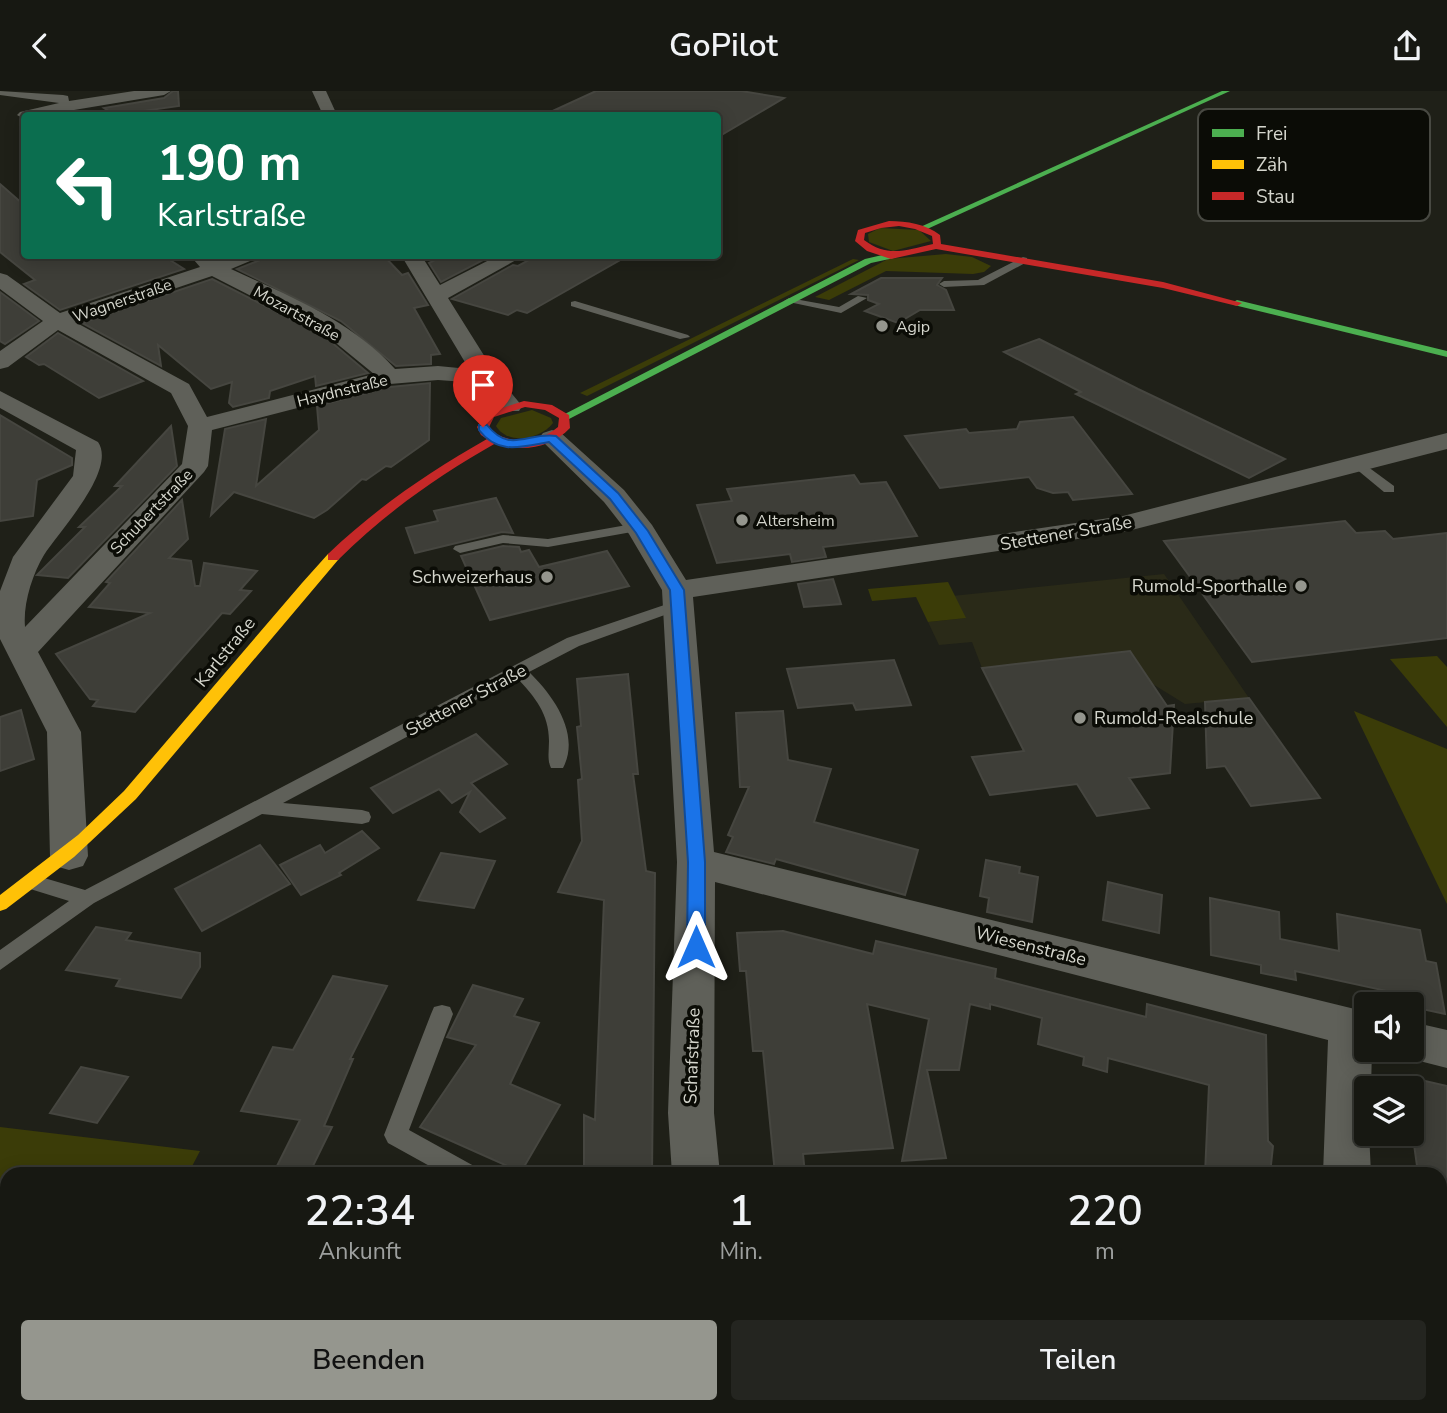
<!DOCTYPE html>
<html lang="de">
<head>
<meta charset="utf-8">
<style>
	body { margin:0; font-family:"Nunito Sans",sans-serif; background:#242520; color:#f1f3f6; height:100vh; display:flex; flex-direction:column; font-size:26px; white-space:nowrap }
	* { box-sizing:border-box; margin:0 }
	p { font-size:23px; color:#9ea09f }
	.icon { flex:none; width:38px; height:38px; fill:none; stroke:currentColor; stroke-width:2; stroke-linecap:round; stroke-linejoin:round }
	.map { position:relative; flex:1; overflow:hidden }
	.panel { position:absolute; left:0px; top:1076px; width:1447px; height:247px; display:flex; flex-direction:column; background:#171812; border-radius:21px 21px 0 0; box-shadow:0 4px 18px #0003,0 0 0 2px #363732 }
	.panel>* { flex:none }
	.guide { position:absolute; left:21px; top:21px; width:700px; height:147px; border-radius:7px; box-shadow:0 4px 18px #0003,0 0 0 2px #363732; background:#0b6e4f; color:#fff; overflow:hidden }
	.tools { position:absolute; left:1354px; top:901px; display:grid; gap:14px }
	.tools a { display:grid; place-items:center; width:70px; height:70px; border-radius:7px; background:#171812; box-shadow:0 4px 18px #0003,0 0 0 2px #363732; font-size:35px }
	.pin { position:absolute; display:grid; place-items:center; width:60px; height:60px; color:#fff; margin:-72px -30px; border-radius:50% 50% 50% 0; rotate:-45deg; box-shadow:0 0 7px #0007 }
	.pin .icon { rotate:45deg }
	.me { position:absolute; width:77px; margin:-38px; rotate:0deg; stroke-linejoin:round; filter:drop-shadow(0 0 5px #0008) }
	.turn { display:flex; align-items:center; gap:24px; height:147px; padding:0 21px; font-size:32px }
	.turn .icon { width:91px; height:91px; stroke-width:2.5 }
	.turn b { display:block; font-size:49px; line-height:60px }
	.eta { display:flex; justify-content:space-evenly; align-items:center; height:119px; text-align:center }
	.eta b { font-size:42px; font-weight:600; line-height:49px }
	.action { display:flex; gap:14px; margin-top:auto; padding:14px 21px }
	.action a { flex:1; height:80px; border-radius:7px; background:#95968e; color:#111; font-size:28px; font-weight:600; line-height:80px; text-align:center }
	.action a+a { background:#242520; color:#f1f3f6 }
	header { display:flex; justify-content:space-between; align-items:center; height:91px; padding:0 21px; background:#171812; font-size:32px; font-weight:600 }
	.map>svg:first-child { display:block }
</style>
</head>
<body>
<header><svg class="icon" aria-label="back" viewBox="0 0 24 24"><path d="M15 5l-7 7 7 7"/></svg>GoPilot<svg class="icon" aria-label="share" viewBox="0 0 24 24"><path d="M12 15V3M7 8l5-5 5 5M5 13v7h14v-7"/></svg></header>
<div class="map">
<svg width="1447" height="1322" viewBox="0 0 1447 1322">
	<rect width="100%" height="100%" fill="#1f2018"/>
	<!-- built -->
	<polygon fill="#2a2a18" points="1164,483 1249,607 1185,613 1151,592 1130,560 982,577 972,551 939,554 928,531 965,527 952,505"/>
	<!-- green -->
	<g fill="#3b3c08">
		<polygon points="880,137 919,139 931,150 893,160 869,151 868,143"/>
		<polygon points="946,163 972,166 991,175 984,181 973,183 886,180 829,209 815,206 888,168"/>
		<polygon points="853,168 859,169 587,305 580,302"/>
		<path d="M532 319 551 327 553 332C541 348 508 355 496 335L501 327Z"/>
		<polygon points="948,491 966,527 928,531 916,506 872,510 868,498"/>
		<polygon points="1437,565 1447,576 1447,636 1390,568"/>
		<polygon points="1354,620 1447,658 1447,813 1358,629"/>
		<polygon points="0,1036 200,1060 188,1083 7,1083 7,1164 0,1151"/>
	</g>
	<!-- building -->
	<g fill="#3e3e38" stroke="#464640" stroke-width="2">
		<polygon points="173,0 178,0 179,15 115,24 104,17 164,7"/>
		<polygon points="596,0 741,0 784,7 718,46 718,24 544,24"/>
		<polygon points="0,93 24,114 24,164 162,164 184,178 60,219 24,193 35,189 0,161"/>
		<polygon points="273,164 383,164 402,184 408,182 428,214 414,217 440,263 431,264 431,273 396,275 341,230 237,178"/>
		<polygon points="445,164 483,164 489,166 441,191 429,172"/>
		<polygon points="538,164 629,164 527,222 517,219 508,224 452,208 513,174 518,175"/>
		<polygon points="881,187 942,187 937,194 946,199 954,219 920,219 898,232 865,220 879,213 868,209 868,204 851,203"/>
		<polygon points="212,188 324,245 368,282 316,295 315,285 270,300 269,307 233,316 229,312 232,291 211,298 158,254 161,275 82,232"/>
		<polygon points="0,201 39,230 5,253 0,250"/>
		<polygon points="58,242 143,290 99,307 44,273 39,274 26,266"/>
		<polygon points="1039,248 1138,298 1285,368 1249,387 1076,303 1081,301 1004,261"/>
		<polygon points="430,292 429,349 391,376 386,375 366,389 362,388 327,419 314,427 234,401 211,424 225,338 266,328 256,395 319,339 317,315 390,296"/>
		<polygon points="0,324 72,367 72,374 37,389 33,425 0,430"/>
		<polygon points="1073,326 1132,403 1073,409 1068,401 1053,402 1037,397 1029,386 940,397 905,345 966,338 969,342 1017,338 1020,331"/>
		<polygon points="171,335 177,375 68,487 37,484 85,436 79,436 122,395 115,395"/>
		<polygon points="854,384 860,393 886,391 917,445 823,456 826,466 792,471 790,463 717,472 697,414 732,410 727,398"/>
		<polygon points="496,407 513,442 502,441 415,462 406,437 438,430 434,420"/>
		<polygon points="182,409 188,448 169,467 191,470 195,495 200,495 204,472 257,480 240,499 251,500 230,523 222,522 135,621 93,615 98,609 90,608 56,563 150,522 89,516 110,492 106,491"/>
		<polygon points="1345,430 1356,442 1385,440 1393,448 1447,442 1447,547 1252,571 1164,450"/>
		<polygon points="503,455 519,456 521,461 529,459 539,476 607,460 629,495 490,529 461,465"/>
		<polygon points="833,488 841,513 804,516 798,493"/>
		<polygon points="1130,560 1167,615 1174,614 1170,682 1129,687 1149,717 1097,725 1077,693 990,704 972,666 1024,660 982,577"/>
		<polygon points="894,569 911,614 856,619 853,612 798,617 787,578"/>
		<polygon points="628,583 638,683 633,683 646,780 655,782 652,1083 584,1083 584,1024 595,1029 604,809 558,801 582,750 578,689 582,688 577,636 581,635 577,588"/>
		<polygon points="1249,607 1320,707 1251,715 1225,675 1207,677 1205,611"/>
		<polygon points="21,619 34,668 0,680 0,626"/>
		<polygon points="783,620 788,669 831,678 814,731 918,759 905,804 776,768 774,773 726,761 733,746 728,744 749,696 740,696 736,622"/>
		<polygon points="476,643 507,673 471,692 505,727 480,741 460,721 470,701 452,712 439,698 393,722 371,697"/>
		<polygon points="362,740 379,757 339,782 341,784 301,804 280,774 320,754 325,762"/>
		<polygon points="260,754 290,793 202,840 175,798"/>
		<polygon points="441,762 495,770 474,817 418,809"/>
		<polygon points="986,769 1020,776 1019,782 1038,786 1032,831 987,821 989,807 980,805"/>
		<polygon points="1108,791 1162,804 1159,842 1103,829"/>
		<polygon points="1210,807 1279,821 1280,848 1339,860 1337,823 1420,839 1426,870 1436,872 1445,923 1389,911 1387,900 1295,880 1296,889 1261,882 1261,874 1211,864"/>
		<polygon points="96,836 131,842 126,849 200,862 200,876 181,907 116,895 120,888 66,879"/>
		<polygon points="783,840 873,863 876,850 996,878 995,887 1146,926 1147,913 1266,944 1268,1050 1273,1055 1270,1083 1205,1083 1209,994 1108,967 1107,981 1083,974 1084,966 1038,953 1042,927 990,913 990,918 970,913 959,979 927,979 946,1067 902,1070 929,928 867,913 893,1057 803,1063 805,1083 775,1083 763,960 753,960 746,880 740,880 737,842"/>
		<polygon points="333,885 387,895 350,968 353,968 324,1035 332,1036 309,1083 273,1083 300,1029 241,1020 273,956 293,959"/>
		<polygon points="473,894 523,908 514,925 539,932 510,993 560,1014 521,1081 420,1036 476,954 447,946"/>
		<polygon points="81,976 128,986 97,1032 50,1022"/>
		<polygon points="1412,987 1447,995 1447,1093 1440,1091 1440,1083 1418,1082 1412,1039"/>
	</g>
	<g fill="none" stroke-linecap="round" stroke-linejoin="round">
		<!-- lane -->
		<g fill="#5f6059" fill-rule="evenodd">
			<polygon points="1023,166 1027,167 1027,171 984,194 944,196 939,193 944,190 978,189"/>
			<polygon points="858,205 867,207 841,222 784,210 789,207 839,216"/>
			<polygon points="575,210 688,244 690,246 680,248 571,215 571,211"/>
			<polygon points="1360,370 1394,395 1394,401 1384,401 1355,377 1353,374"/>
			<polygon points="638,432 645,436 643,439 548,456 503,452 460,462 453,458 455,455 503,444 548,448"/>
			<path d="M679 509 684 511 687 514 684 517 579 555 529 581C553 604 581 643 563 677H551C547 669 549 659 549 650 549 623 535 606 517 587L283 712 362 719 369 721 371 726 369 731 362 733 262 723 94 812 0 879V859L69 810 27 797 24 792 27 787 34 784 85 799 567 547Z"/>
			<polygon points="442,914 450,916 453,923 409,1039 474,1075 478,1083 444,1083 388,1052 384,1044 431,923 434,916"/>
			<polygon points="183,1316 212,1316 209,1322 180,1322"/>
		</g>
		<!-- street -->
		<g fill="#5f6059" fill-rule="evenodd">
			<polygon points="0,0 63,4 68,5 69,10 134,0 171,0 164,4 44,24 24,24 24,28 17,24 20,21 59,12 0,4"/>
			<polygon points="312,0 326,0 337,24 323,24"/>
			<path d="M233 164H264L231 178C289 205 352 230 395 278L438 275 469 278 401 164H421L440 194 499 164H525L448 207 495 282 522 315 519 320H501L479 292 438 289 390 293 212 339 208 375 204 381 38 561 81 641 88 765 83 775 69 779 55 775 50 765 47 641 0 548V500L13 466 73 385 76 359 0 317V300L98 351C117 379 60 439 44 464 32 484 23 513 25 536L182 373 188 335 171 302 58 239 8 276 0 278V260L43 230 0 198V182L7 184 60 222 200 176 194 169 197 165H211L217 170ZM212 185 325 243 374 283 207 326 189 293 75 231Z"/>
			<polygon points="552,339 561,342 624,399 652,434 686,489 1123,425 1447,342 1447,358 1124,441 693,506 714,761 1367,921 1367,959 1372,959 1371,998 1367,998 1371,1083 1323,1083 1328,949 715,791 714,1022 720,1083 672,1083 668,1022 677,771 662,499 629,443 604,411 539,347 543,342"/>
			<polygon points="1412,931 1447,939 1447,977 1396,964 1394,959 1412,959"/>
			<polygon points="774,1316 839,1316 836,1322 771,1322"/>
			<polygon points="1101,1316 1167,1316 1170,1322 1104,1322"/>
			<polygon points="1292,1316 1348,1316 1347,1322 1291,1322"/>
		</g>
		<!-- fast -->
		<g fill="#4caf50" fill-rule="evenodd">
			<polygon points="1222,0 1230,0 925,139 918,137"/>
			<polygon points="891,162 894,163 894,167 871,172 569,328 559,326 865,168"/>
			<polygon points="1237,209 1447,260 1447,266 1234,214 1232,212"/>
		</g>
		<!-- slow -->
		<polygon fill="#ffc107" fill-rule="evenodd" points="333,462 340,466 338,469 136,708 74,766 6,818 0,820 0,804 78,744 124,700 302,492 328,463"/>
		<!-- jam -->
		<g fill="#c62828" fill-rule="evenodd">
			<path d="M889 130C907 130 926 133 940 144L941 153 1163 191 1242 212 1237 215 1163 197 936 158 891 168 867 160 855 150 858 139ZM899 135 915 138 932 145 933 153C906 159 888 167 864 149L865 142 881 137Z"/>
			<path d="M524 310 552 314 569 324 570 337C551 357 521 362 496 352 438 385 385 422 338 469H328V463C376 417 429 381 487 348L481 344 477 336 486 322ZM525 316 545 319 559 327 558 336C537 353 514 354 490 340L489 336 494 326Z"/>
		</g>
	</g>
	<!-- route -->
	<path fill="#1a73e8" stroke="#114b97" stroke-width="2" d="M479 334H487C510 363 527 341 556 345L618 402 648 440 684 499 705 771V856L703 861H689L687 856 688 771 670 499 636 442 610 408 549 351C521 356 498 364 479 339Z"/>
	<!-- markers -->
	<g fill="#95968e" stroke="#0b0c06" stroke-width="2.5">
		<circle cx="882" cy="235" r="7"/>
		<circle cx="742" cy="429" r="7"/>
		<circle cx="547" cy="486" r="7"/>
		<circle cx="1301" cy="495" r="7"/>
		<circle cx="1080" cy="627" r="7"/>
	</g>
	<g text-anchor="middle" stroke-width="7" stroke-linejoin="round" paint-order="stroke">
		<!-- far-street labels -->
		<g font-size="16" fill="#d5d6cd" stroke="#0b0c06">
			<text transform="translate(122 209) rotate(-19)" y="6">Wagnerstraße</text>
			<text transform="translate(297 222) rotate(29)" y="6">Mozartstraße</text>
			<text transform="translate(342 299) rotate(-14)" y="6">Haydnstraße</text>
			<text transform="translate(151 420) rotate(-46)" y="6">Schubertstraße</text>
		</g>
		<!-- far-poi labels -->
		<g font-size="16" fill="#d5d6cd" stroke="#0b0c06" text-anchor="start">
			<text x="896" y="241">Agip</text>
			<text x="756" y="435">Altersheim</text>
		</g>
		<!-- street labels -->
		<g font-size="18" fill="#d5d6cd" stroke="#0b0c06">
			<text transform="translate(1066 442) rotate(-10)" y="6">Stettener Straße</text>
			<text transform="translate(225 561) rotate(-51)" y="6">Karlstraße</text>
			<text transform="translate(466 609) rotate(-28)" y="6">Stettener Straße</text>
			<text transform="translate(1031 855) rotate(14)" y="6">Wiesenstraße</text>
			<text transform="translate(692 965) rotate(-88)" y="6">Schafstraße</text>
		</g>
		<!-- poi labels -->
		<g font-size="18" fill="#d5d6cd" stroke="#0b0c06" text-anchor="end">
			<text x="533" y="492">Schweizerhaus</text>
			<text x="1287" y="501">Rumold-Sporthalle</text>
			<text x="1094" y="633" text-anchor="start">Rumold-Realschule</text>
		</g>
	</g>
	<!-- legend -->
	<rect x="1198" y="18" width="232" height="112" rx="10" fill="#0b0c06" stroke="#484942" stroke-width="2"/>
	<rect x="1212" y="38" width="32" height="8" fill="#4caf50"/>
	<rect x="1212" y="69" width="32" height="9" fill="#ffc107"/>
	<rect x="1212" y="101" width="32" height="8" fill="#c62828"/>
	<g font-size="19" fill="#d5d6cd">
		<text x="1256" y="49">Frei</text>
		<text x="1256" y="80">Zäh</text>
		<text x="1256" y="112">Stau</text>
	</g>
</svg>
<div class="tools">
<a><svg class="icon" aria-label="sound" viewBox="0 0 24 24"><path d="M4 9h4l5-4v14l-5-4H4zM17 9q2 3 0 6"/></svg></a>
<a><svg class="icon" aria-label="layers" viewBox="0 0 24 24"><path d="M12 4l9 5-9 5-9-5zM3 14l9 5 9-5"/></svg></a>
</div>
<div class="pin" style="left:483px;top:336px;background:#d93025"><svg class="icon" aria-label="arrive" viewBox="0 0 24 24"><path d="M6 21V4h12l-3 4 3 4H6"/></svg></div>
<svg class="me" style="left:696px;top:856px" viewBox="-20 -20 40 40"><path d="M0-17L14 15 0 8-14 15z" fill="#1a73e8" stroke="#fff" stroke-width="4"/></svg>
<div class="guide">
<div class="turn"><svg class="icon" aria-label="left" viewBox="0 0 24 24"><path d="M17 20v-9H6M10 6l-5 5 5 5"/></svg><div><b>190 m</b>Karlstraße</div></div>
</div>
<section class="panel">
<div class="eta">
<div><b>22:34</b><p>Ankunft</p></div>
<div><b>1</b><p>Min.</p></div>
<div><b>220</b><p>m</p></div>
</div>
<div class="action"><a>Beenden</a><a>Teilen</a></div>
</section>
</div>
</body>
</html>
